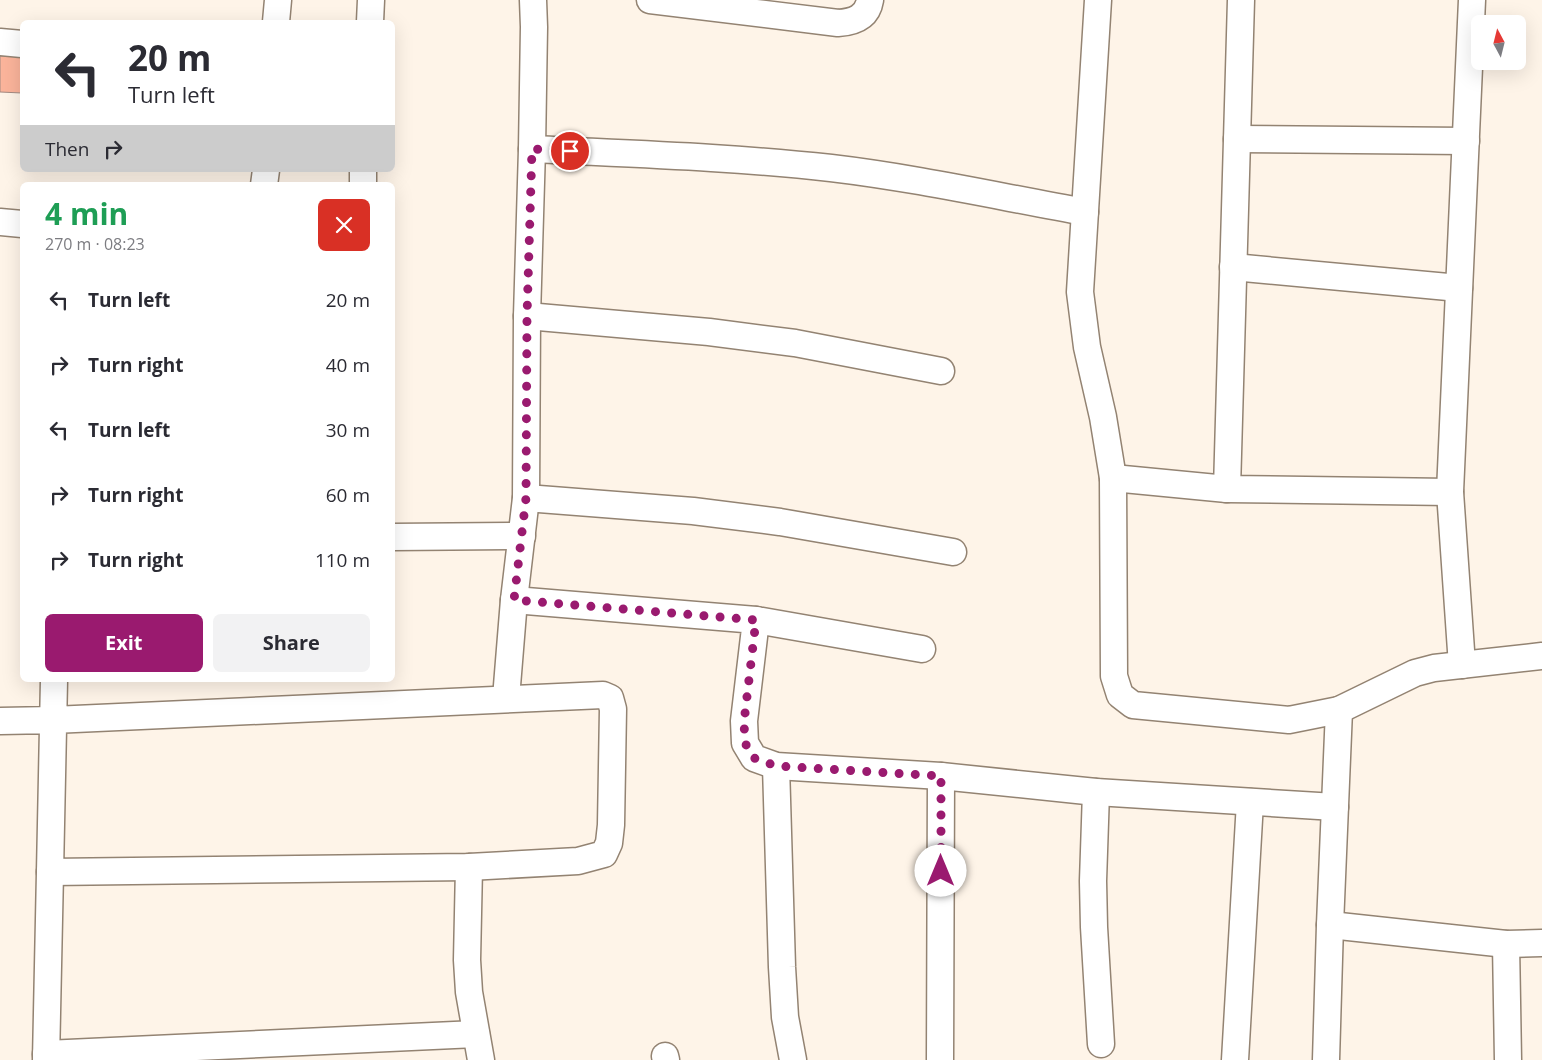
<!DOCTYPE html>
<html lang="en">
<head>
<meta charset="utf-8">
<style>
	body { margin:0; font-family:"Open Sans",sans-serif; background:#f2f2f3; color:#2b2b33; height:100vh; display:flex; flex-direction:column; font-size:19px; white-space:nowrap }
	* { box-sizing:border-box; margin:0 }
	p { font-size:16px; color:#7c7c81 }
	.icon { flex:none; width:28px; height:28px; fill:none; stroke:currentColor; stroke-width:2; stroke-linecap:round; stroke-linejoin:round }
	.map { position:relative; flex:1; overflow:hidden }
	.side { position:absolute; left:20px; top:182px; width:375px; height:500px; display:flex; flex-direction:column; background:#fff; border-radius:8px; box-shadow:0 5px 20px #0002 }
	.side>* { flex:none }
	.top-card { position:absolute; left:20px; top:20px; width:375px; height:152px; border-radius:8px; box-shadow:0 5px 20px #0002; background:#fff; color:#2b2b33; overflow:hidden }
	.needle { width:32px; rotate:353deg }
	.controls { position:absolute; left:1471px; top:15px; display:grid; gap:10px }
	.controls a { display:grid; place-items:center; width:55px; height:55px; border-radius:8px; background:#fff; box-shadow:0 5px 20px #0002; font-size:25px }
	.pin { position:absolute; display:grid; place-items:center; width:42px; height:42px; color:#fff; margin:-21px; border:2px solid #fff; border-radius:50%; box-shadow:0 1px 5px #0007 }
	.me { position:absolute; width:55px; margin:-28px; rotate:0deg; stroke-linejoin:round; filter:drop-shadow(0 0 4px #0008) }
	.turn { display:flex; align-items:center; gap:18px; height:105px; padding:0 25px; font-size:22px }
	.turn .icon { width:65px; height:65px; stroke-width:2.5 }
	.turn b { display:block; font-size:35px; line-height:42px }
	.then { display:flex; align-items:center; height:48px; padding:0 25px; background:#0003; gap:10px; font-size:19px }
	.round { display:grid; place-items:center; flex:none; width:52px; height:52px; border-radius:8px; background:#f2f2f3 }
	.overview { display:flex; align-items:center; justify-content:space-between; height:85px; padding:0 25px }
	h1 { font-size:30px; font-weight:700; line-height:38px; color:#1e9e55 }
	.button { display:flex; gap:10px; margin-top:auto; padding:10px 25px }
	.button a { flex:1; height:58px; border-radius:8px; background:#9a1a6f; color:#fff; font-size:20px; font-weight:700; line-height:58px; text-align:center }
	.button a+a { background:#f2f2f3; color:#2b2b33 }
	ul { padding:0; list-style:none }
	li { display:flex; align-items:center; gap:15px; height:65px; padding:0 25px }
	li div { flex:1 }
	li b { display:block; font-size:19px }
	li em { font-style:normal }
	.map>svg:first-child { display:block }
</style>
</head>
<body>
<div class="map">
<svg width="1542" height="1060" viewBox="0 0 1542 1060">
	<rect width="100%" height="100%" fill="#fef4e8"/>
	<!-- building -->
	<polygon fill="#fbb49b" stroke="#a38a82" points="0,56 22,56 22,93 0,92"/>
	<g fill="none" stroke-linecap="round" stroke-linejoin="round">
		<defs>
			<g id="street">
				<path d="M650 0 838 23C853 22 867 18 870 0"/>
				<polyline points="1098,0 1080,292 1087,347 1103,417 1113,478 1114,676 1120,695 1133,705 1289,720 1339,710 1415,673 1434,668 1542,656"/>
				<polyline points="276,22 278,0"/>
				<polyline points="370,22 371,0"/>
				<polyline points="0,42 22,44"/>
				<polyline points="1237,139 1466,141"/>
				<path d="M532 149C632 154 732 157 831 168 916 178 1001 197 1085 212"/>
				<polyline points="264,185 266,170"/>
				<polyline points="363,185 363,170"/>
				<polyline points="0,222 22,224"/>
				<polyline points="1233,267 1459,288"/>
				<polyline points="527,316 709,332 795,343 941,371"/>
				<polyline points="1113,478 1227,489 1450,492"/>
				<polyline points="1227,489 1241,0"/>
				<polyline points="526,498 693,511 780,522 953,552"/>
				<polyline points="392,537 522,536"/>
				<polyline points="514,600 756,620 744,721 745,743 754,758 776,766 941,776 1096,792 1335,807"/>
				<polyline points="756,620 922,649"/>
				<polyline points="1462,665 1450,492 1472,0"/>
				<polyline points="506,698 514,600 526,498 527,316 532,149 534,27 533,0"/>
				<polyline points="0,721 53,720 603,695 610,698 613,709 611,825 609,843 604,854 578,861 469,867 50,872 54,680"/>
				<polyline points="776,766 782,967 785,1017 793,1060"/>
				<polyline points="1096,792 1093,881 1094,927 1101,1044"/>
				<polyline points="469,867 467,960 469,992 481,1060"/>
				<polyline points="1330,925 1506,944 1542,943"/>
				<polyline points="1506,944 1508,1060"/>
				<polyline points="46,1054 476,1034"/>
				<polyline points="665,1056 666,1060"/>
				<polyline points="46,1060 50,872"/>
				<polyline points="940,1060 941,776"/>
				<polyline points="1235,1060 1250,802"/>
				<polyline points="1326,1060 1330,925 1339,710"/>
			</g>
		</defs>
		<!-- street casing -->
		<use href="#street" stroke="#938372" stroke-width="29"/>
		<!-- street -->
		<use href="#street" stroke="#fff" stroke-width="26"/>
	</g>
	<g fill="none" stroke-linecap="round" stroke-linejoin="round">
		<!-- route -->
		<polyline stroke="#9a1a6f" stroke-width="9" stroke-dasharray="0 16.2" points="570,151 532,149 527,316 526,498 514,600 756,620 744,722 745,743 754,758 776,766 941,776 941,871"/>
	</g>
</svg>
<div class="controls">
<a><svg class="needle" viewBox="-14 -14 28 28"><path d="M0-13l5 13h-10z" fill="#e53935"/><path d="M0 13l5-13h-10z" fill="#7c7c81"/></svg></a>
</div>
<div class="pin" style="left:570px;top:151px;background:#d93025"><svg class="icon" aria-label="arrive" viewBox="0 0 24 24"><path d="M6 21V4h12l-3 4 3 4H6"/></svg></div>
<svg class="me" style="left:941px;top:871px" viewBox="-20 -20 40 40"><circle r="19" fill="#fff"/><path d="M0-13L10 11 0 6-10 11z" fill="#9a1a6f"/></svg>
<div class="top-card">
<div class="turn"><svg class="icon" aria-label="left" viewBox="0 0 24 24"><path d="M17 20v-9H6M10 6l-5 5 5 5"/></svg><div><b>20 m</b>Turn left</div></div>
<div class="then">Then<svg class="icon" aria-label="right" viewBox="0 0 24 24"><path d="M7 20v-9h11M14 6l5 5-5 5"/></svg></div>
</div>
<section class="side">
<div class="overview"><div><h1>4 min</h1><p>270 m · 08:23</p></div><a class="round" style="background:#d93025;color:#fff"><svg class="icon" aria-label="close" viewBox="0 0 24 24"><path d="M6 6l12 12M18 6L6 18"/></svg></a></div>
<ul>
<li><svg class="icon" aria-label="left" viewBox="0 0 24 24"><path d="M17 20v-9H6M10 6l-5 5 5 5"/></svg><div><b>Turn left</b></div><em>20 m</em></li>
<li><svg class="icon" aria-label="right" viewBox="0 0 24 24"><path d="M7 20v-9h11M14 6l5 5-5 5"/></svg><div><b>Turn right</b></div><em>40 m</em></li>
<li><svg class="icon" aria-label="left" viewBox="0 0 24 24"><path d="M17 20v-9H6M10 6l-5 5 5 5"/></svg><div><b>Turn left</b></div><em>30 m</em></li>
<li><svg class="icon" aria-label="right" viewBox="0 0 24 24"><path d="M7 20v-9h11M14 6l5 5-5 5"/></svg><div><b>Turn right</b></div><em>60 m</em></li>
<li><svg class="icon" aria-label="right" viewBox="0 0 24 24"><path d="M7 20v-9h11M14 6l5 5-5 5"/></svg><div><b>Turn right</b></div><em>110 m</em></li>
</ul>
<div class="button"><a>Exit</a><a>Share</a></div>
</section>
</div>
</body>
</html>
